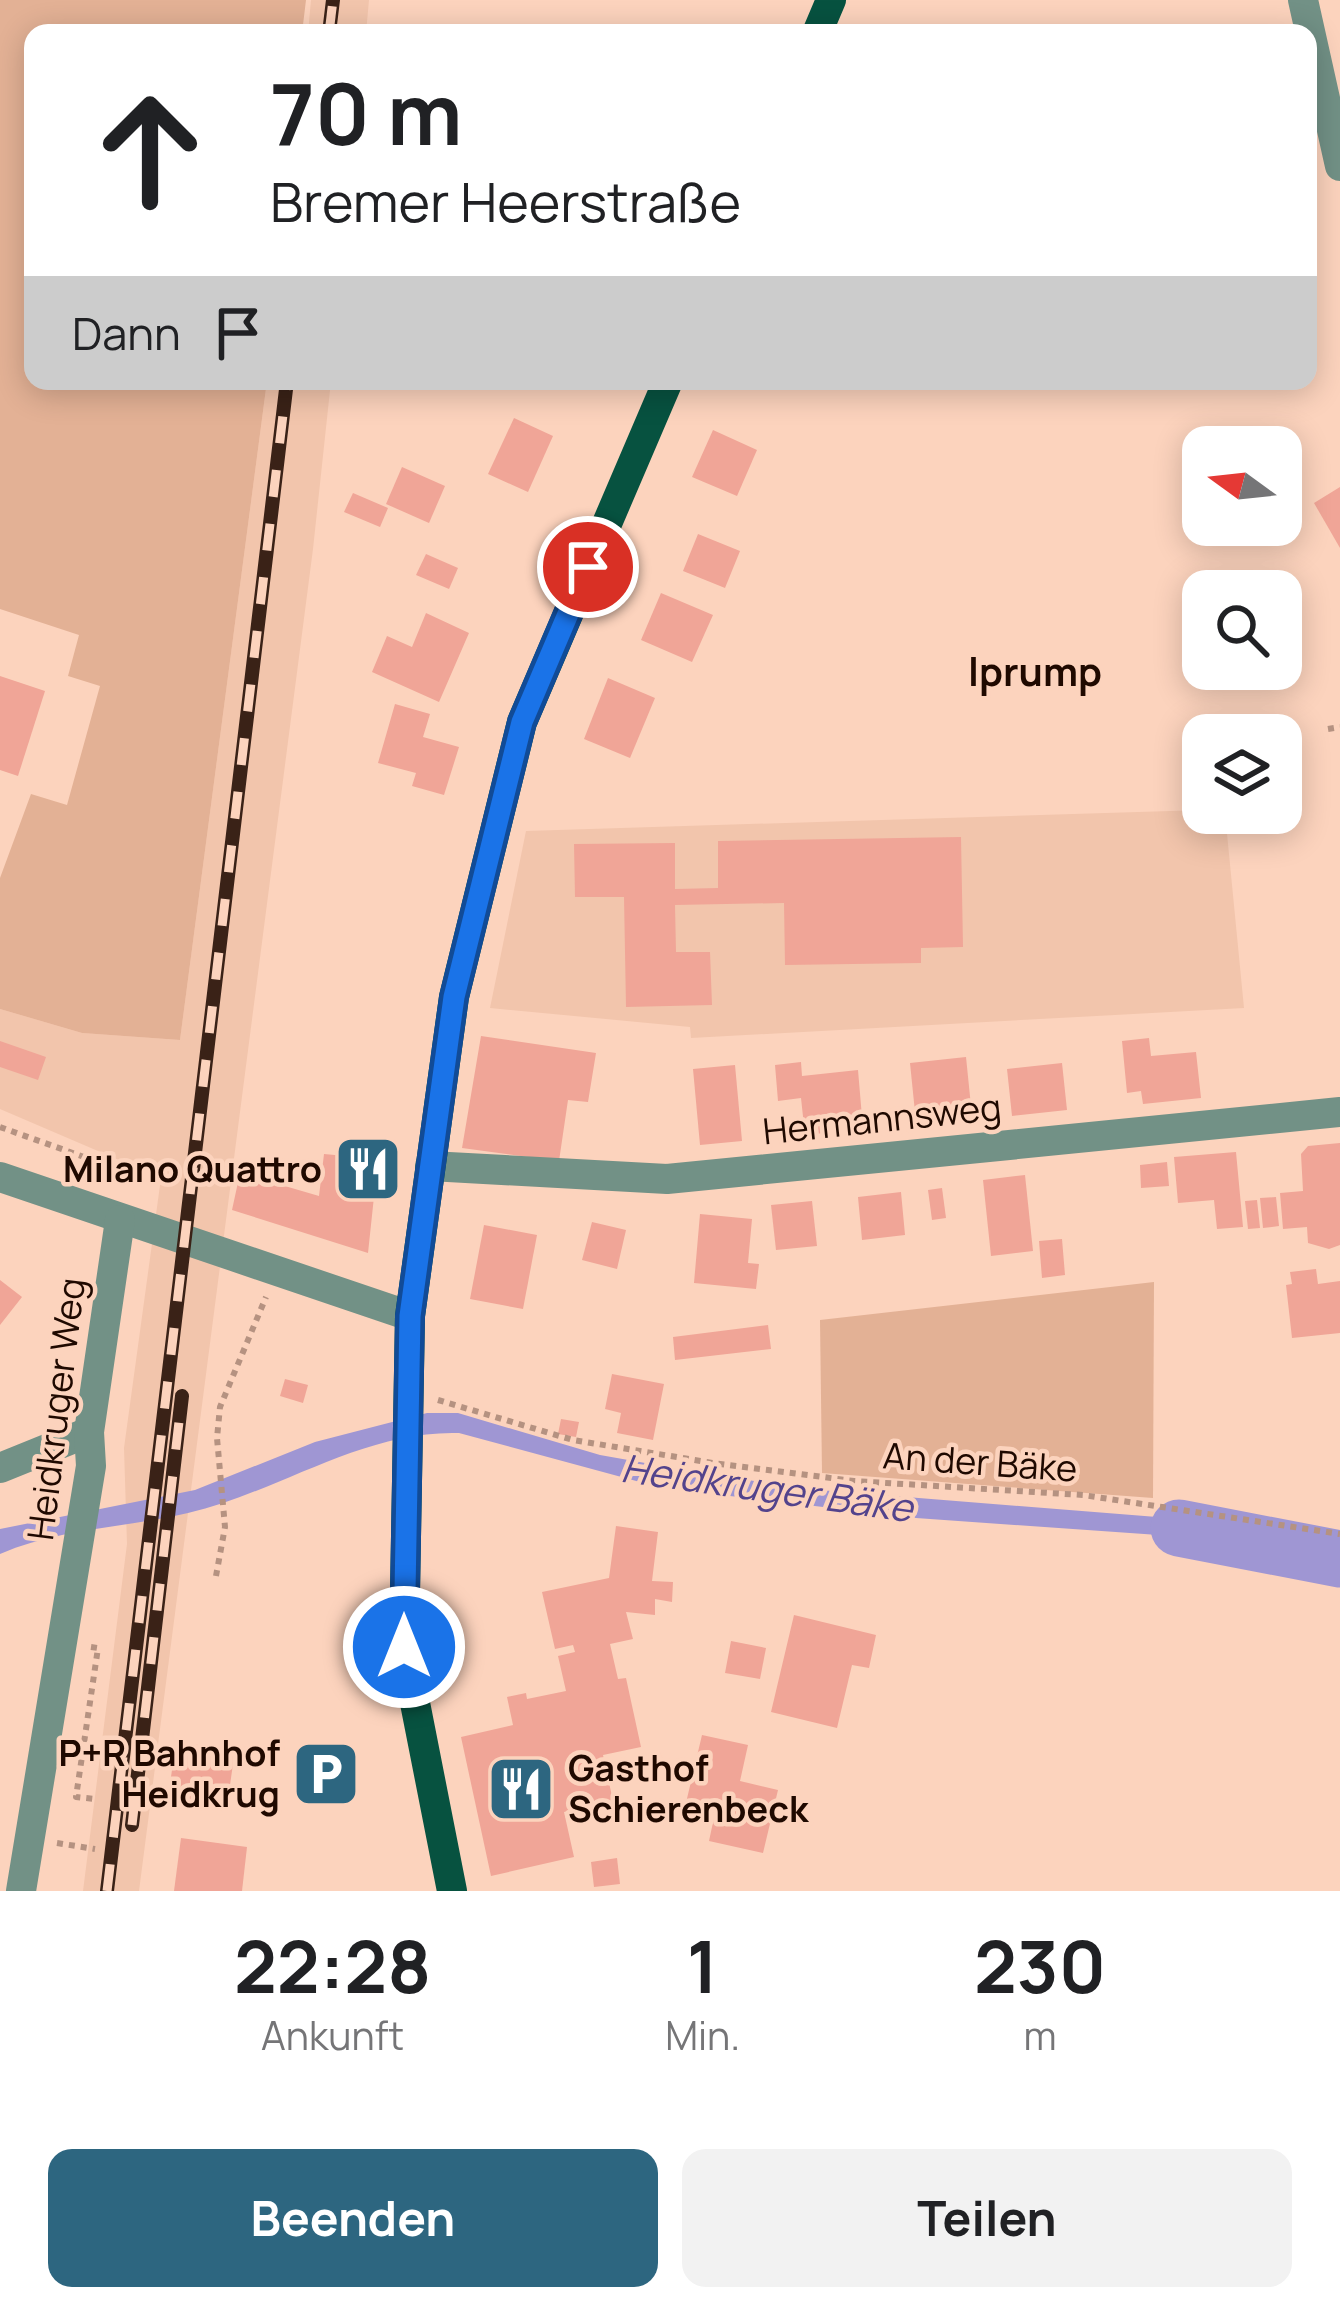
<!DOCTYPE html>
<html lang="de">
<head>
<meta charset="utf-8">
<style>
	body { margin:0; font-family:Manrope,sans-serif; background:#f2f2f2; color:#202124; height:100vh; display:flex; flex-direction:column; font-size:45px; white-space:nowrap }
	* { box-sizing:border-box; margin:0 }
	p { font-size:39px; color:#757577 }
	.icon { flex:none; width:66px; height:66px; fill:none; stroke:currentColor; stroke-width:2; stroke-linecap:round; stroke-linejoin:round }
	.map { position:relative; height:1891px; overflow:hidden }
	.panel { display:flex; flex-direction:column; background:#fff; flex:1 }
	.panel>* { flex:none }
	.top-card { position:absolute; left:24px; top:24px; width:1293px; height:366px; border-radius:24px; box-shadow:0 6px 30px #0003; background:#fff; color:#202124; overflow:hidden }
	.needle { width:78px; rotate:285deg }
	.buttons { position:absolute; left:1182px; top:426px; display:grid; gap:24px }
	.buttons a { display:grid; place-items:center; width:120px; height:120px; border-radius:24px; background:#fff; box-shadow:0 6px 30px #0003; font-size:60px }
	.pin { position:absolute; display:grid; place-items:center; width:102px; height:102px; color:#fff; margin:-51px; border:6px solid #fff; border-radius:50%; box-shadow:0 3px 12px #0007 }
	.me { position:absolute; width:132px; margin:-66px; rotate:0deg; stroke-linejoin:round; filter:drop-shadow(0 0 9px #0008) }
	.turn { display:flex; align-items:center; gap:42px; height:252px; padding:0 48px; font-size:54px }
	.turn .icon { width:156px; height:156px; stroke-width:2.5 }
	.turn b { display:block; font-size:84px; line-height:102px }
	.then { display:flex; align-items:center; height:114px; padding:0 48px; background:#0003; gap:24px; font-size:45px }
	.eta { display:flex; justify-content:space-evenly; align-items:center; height:204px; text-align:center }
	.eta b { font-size:72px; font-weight:700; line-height:84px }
	.cta { display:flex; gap:24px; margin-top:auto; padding:24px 48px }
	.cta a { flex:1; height:138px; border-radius:24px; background:#2d6680; color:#fff; font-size:48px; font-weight:700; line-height:138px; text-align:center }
	.cta a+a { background:#f2f2f2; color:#202124 }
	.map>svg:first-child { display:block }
</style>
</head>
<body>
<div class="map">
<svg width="1340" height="1891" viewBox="0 0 1340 1891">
	<rect width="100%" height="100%" fill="#fcd3bd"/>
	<!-- built -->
	<g fill="#f2c5ac">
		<polygon points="311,0 369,0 366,33 308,33"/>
		<polygon points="267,381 331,381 313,549 139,1891 83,1891 127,1544 124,1448 161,1178 0,1109 0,1009 82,1033 180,1040"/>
		<polygon points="1203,810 1225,813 1244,1008 691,1038 690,1027 490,1008 526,831"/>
	</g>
	<!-- green -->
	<g fill="#e3b195">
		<polygon points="0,0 306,0 302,33 33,33 33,381 267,381 180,1040 82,1033 0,1009 0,878 31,794 67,805 100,686 68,676 79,635 0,609"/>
		<polygon points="1154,1282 1153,1498 822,1473 820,1320"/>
	</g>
	<!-- water -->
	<path fill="#9f96d3" d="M427 1413H458L600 1455 696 1472 807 1489 1157 1517 1258 1542 916 1518 662 1488 459 1433C362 1430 279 1492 188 1513 125 1528 60 1528 0 1554V1529L195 1490 315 1442Z"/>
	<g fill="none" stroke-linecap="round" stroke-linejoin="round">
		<!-- river -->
		<polyline stroke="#9f96d3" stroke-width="57" points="1179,1528 1340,1559"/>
	</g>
	<!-- building -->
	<g fill="#f0a597">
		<polygon points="514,418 553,436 528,492 488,474"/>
		<polygon points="713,430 757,450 737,496 692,477"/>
		<polygon points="402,467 445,486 429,523 386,504"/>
		<polygon points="1340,487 1340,548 1314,503"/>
		<polygon points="353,493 388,508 380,527 344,512"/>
		<polygon points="698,534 740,551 725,588 683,571"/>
		<polygon points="426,554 458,568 449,589 416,575"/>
		<polygon points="661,593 713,615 692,662 641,640"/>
		<polygon points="426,613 469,633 439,702 372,672 387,636 412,647"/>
		<polygon points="0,676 45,691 18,776 0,770"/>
		<polygon points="608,678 655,698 630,758 584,739"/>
		<polygon points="395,704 430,714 423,737 459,747 444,795 412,786 416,773 378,763"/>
		<polygon points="961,837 963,947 921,948 921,963 785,965 784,903 675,905 676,952 710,952 712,1005 626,1007 624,897 575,897 574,844 675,843 675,889 718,888 718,841"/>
		<polygon points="481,1036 596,1053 588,1102 568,1100 559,1161 462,1148"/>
		<polygon points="1149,1038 1151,1056 1196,1052 1201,1098 1143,1104 1141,1091 1127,1093 1122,1041"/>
		<polygon points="0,1041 46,1057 38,1080 0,1067"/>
		<polygon points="966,1057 972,1116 916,1122 910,1063"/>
		<polygon points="801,1062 802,1076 858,1070 863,1129 805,1135 801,1098 778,1101 775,1065"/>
		<polygon points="1062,1063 1067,1110 1012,1116 1007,1069"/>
		<polygon points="735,1065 742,1141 700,1145 693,1069"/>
		<polygon points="1340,1143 1340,1245 1329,1249 1308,1243 1307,1227 1283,1229 1280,1193 1303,1191 1301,1154 1308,1146"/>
		<polygon points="1236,1152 1243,1227 1217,1229 1214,1200 1178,1203 1174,1157"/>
		<polygon points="324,1154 378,1159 368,1253 232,1210 240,1173 319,1196"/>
		<polygon points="1167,1162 1169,1186 1141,1188 1140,1165"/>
		<polygon points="1025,1175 1033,1251 991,1256 983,1180"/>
		<polygon points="942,1188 946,1218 932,1220 928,1190"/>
		<polygon points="901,1192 905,1235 862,1240 858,1197"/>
		<polygon points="1276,1197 1279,1226 1263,1228 1260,1198"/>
		<polygon points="1257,1200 1260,1228 1248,1229 1245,1201"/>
		<polygon points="812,1201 817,1246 776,1250 771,1205"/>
		<polygon points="700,1214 752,1219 748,1263 759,1264 756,1289 694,1283"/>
		<polygon points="592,1222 626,1230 617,1269 582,1260"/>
		<polygon points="484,1225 537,1235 523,1309 470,1299"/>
		<polygon points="1062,1239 1065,1275 1042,1278 1039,1241"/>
		<polygon points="1316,1269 1318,1284 1340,1281 1340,1333 1292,1338 1286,1285 1292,1284 1290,1272"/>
		<polygon points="0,1280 22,1297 0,1325"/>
		<polygon points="768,1325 771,1349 675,1360 673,1337"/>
		<polygon points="612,1374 664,1384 653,1440 617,1433 621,1413 605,1409"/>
		<polygon points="285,1379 308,1385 303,1403 280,1396"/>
		<polygon points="561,1419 579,1422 576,1437 558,1434"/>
		<polygon points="616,1526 658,1532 652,1581 673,1582 672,1602 655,1599 655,1615 626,1612 633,1639 610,1644 618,1679 626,1678 641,1747 603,1755 613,1801 564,1812 574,1857 491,1876 461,1737 513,1725 507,1697 526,1693 527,1699 566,1691 558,1656 575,1652 573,1645 555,1649 542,1592 609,1578"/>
		<polygon points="794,1615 876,1635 869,1668 852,1665 837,1728 771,1712"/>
		<polygon points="731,1641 766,1648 760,1679 725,1673"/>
		<polygon points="702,1735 748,1745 740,1781 778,1790 763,1853 709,1841 715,1813 685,1807"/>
		<polygon points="176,1742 235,1750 227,1806 168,1798"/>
		<polygon points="181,1838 247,1847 242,1891 174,1891"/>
		<polygon points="617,1858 620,1884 594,1887 591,1862"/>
	</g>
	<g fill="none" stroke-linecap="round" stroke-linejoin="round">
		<!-- path -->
		<g stroke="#b59281" stroke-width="6" stroke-dasharray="6 6" stroke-linecap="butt">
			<polyline points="1328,729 1340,727"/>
			<polyline points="0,1127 112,1167 114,1182"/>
			<polyline points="438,1400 573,1440 713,1463 854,1481 1083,1495 1340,1534"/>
			<polyline points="216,1576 225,1527 217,1438 220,1407 266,1297"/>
			<polyline points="91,1647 98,1648 76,1797 95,1799"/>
			<polyline points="57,1843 95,1849"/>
		</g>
		<!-- minor -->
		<g stroke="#729186" stroke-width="30">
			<polyline points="1303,0 1340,166"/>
			<polyline points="430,1166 667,1179 1340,1112"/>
			<polyline points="0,1177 410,1316"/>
			<polyline points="0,1468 89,1432"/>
			<polyline points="21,1891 91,1466 89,1432 120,1220"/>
		</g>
		<!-- major -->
		<g stroke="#075240" stroke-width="30">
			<polyline points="817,33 831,0"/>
			<polyline points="452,1891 404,1647 410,1316 454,997 522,722 668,381"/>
		</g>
		<defs>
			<g id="rail">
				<polyline points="329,33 333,0"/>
				<polyline points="132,1825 182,1396"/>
				<polyline points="107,1891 287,381"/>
			</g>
		</defs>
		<!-- rail casing -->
		<use href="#rail" stroke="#3a2217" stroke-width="14"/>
		<!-- rail -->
		<use href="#rail" stroke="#fcd3bd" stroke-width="9" stroke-dasharray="27" stroke-linecap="butt"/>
	</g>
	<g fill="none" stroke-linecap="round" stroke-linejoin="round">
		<defs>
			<polyline id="route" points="404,1647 410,1316 454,997 522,722 588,567"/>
		</defs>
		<!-- route casing -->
		<use href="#route" stroke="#114b97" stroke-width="30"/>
		<!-- route -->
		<use href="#route" stroke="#1a73e8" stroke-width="21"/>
	</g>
	<!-- icons -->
	<defs>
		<symbol id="restaurant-square" viewBox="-11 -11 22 22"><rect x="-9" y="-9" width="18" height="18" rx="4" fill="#2d6680" stroke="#fcd3bd"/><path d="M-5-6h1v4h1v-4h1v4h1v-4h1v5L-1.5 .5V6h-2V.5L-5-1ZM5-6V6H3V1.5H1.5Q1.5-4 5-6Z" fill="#fff"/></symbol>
		<symbol id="parking-square" viewBox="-11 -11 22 22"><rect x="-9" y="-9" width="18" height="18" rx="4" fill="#2d6680" stroke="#fcd3bd"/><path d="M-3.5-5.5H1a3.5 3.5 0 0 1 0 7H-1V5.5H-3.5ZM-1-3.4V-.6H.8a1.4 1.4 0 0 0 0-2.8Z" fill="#fff"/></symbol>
	</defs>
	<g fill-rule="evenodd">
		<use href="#restaurant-square" x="330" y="1131" width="76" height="76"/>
		<use href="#parking-square" x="288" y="1736" width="76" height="76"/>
		<use href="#restaurant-square" x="483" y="1751" width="76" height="76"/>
	</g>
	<g text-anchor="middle" stroke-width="9" stroke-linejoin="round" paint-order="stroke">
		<!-- street labels -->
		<g font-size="36" fill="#1f0900" stroke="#fcd3bd">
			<text transform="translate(882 1119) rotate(-6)" y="13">Hermannsweg</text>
			<text transform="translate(56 1409) rotate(-83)" y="13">Heidkruger Weg</text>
			<text transform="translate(980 1462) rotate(4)" y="13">An der Bäke</text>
		</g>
		<!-- poi labels -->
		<g font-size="36" font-weight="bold" fill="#1f0900" stroke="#fcd3bd" text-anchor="end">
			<text x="322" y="1182">Milano Quattro</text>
			<text x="280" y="1766">P+R Bahnhof<tspan x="280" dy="41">Heidkrug</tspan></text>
			<text x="568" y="1781" text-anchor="start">Gasthof<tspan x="568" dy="41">Schierenbeck</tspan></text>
		</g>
		<!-- neighbourhood labels -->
		<g font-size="39" font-weight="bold" fill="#1f0900" stroke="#fcd3bd">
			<text x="1035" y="686">Iprump</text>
		</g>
		<!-- water labels -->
		<g font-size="39" font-style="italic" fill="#53438c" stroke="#fcd3bd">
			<text transform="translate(767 1488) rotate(8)" y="14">Heidkruger Bäke</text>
		</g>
	</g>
</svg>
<div class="buttons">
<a><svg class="needle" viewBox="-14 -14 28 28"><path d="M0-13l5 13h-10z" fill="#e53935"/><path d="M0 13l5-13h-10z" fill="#757577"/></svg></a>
<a><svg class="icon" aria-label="search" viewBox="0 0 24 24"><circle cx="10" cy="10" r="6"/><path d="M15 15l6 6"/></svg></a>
<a><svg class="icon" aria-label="layers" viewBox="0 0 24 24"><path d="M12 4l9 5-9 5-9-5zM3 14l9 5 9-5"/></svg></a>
</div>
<div class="pin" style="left:588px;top:567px;background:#d93025"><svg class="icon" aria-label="arrive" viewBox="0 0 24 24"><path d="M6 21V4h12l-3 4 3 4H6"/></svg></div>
<svg class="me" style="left:404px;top:1647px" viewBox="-20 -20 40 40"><circle r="17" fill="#1a73e8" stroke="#fff" stroke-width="3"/><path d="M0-11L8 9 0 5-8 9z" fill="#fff"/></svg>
<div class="top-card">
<div class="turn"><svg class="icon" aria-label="ahead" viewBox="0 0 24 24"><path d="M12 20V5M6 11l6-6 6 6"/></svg><div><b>70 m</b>Bremer Heerstraße</div></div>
<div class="then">Dann<svg class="icon" aria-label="arrive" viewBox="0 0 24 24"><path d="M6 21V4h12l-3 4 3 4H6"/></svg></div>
</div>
</div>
<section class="panel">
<div class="eta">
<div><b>22:28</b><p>Ankunft</p></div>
<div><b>1</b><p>Min.</p></div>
<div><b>230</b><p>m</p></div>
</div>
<div class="cta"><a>Beenden</a><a>Teilen</a></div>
</section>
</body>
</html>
